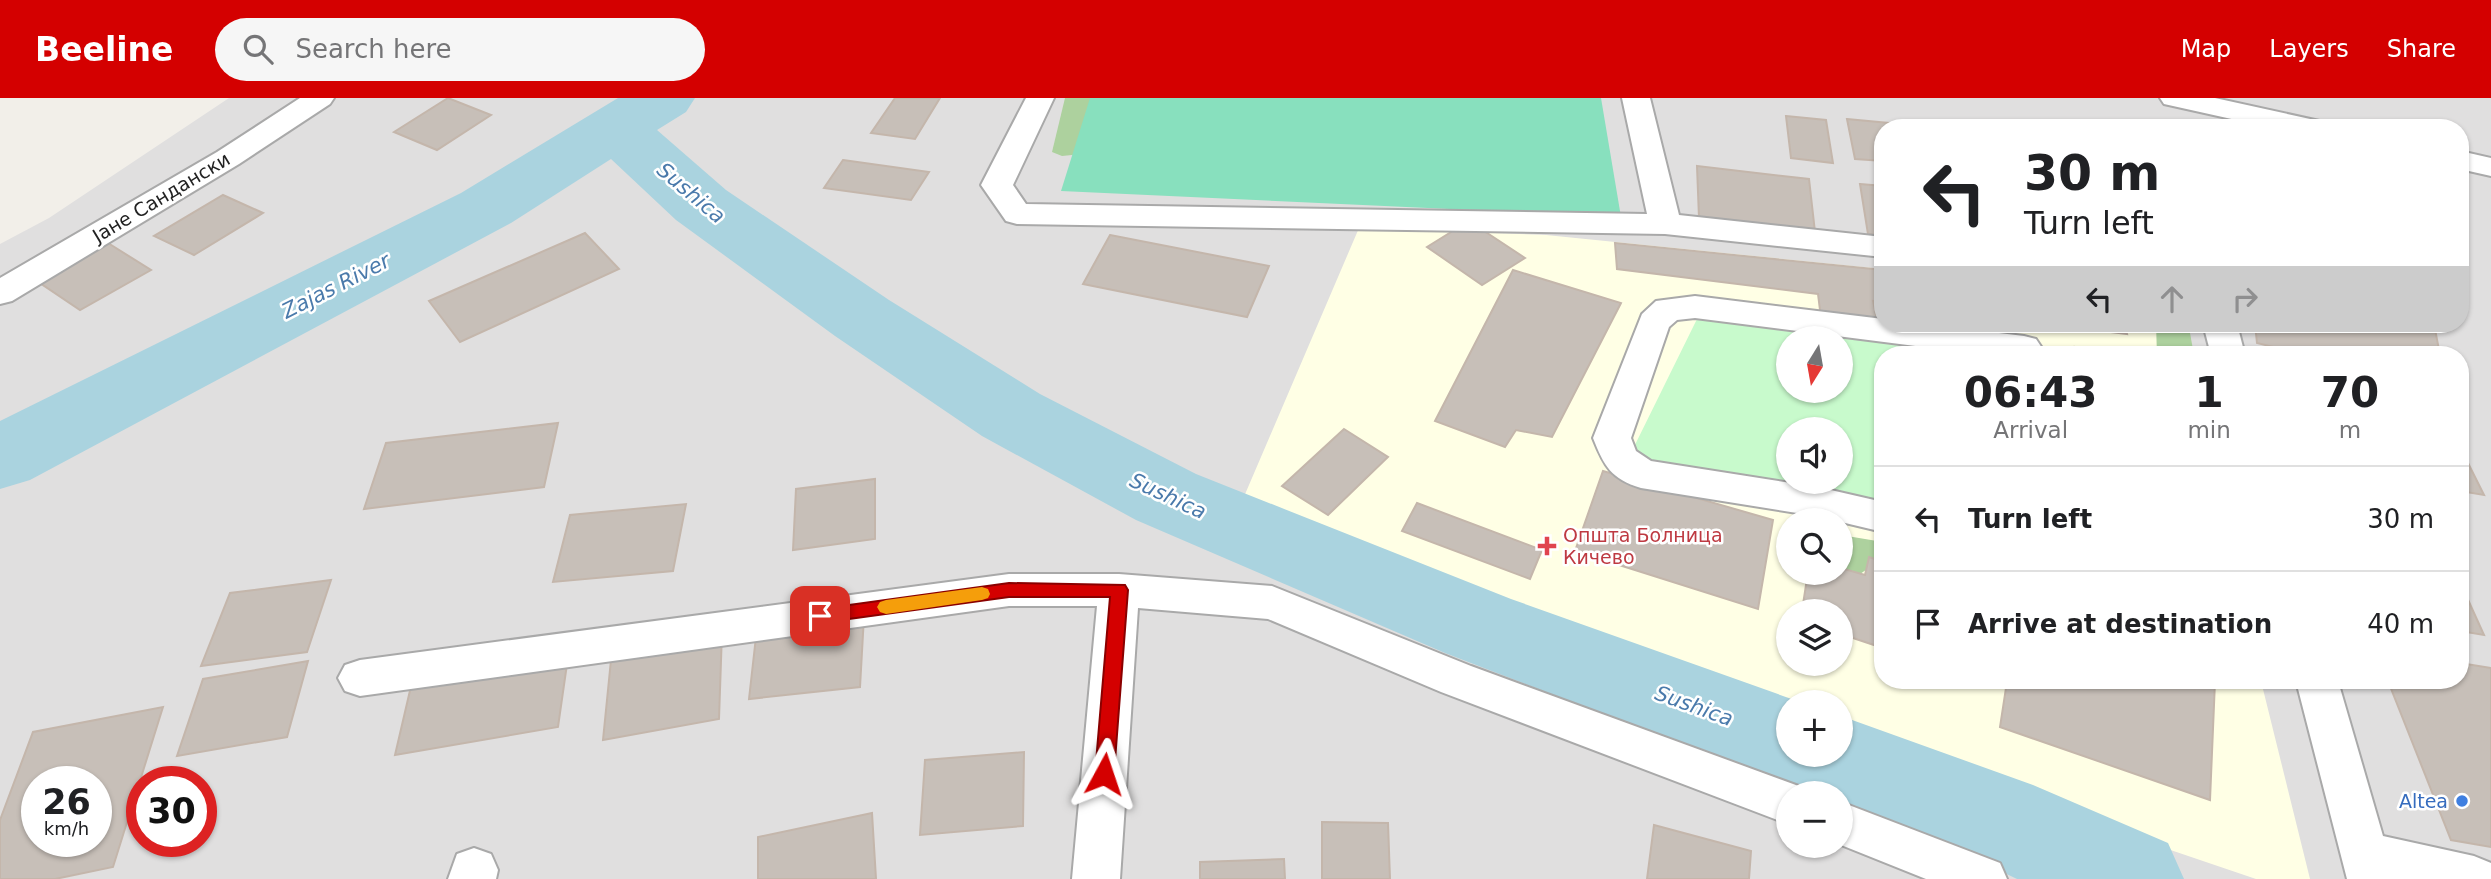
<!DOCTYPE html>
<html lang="en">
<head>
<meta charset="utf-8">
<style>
	body { margin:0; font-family:"DejaVu Sans",sans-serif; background:#f6f6f6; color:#202124; height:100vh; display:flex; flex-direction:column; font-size:26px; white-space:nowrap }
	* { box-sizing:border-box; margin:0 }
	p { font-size:23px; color:#757577 }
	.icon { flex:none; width:38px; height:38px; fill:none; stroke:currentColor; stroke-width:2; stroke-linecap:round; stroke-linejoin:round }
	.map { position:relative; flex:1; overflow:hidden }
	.drawer { position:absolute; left:1874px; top:248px; width:595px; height:343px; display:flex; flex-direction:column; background:#fff; border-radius:28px; box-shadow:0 2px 5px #0004 }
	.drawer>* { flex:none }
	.hud { position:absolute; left:1874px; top:21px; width:595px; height:214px; border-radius:28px; box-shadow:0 2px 5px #0004; background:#fff; color:#202124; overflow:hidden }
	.needle { width:46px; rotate:191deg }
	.tools { position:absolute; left:1776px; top:228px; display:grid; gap:14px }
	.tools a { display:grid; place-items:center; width:77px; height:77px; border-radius:50%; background:#fff; box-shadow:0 2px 5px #0004; font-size:35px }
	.speed { position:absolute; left:21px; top:668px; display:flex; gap:14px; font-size:35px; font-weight:700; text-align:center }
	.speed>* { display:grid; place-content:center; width:91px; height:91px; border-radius:50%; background:#fff; box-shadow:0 2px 5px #0004; line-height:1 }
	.speed small { font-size:18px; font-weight:400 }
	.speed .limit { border:10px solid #d22; background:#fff; color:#111 }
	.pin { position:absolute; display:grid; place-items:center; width:60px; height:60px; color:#fff; margin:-30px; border-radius:14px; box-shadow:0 4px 10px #0006 }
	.me { position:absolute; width:77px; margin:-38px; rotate:5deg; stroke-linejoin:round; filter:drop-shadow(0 0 5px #0008) }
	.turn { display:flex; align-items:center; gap:24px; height:147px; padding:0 35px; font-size:32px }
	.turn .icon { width:91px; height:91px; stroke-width:2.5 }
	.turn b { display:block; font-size:49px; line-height:60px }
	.lanes { display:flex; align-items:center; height:66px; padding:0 35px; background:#0003; justify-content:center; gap:35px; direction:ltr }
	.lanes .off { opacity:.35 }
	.eta { display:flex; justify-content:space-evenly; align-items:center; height:119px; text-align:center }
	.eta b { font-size:42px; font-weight:800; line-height:49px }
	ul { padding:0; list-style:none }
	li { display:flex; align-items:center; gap:21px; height:105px; padding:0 35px; border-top:2px solid #e0e0e0 }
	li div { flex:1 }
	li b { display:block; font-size:26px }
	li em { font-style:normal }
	header { display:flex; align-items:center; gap:42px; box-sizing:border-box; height:98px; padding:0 35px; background:#d40000; color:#fff }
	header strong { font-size:33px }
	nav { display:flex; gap:38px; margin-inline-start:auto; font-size:24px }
	.search { width:490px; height:63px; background:#f6f6f6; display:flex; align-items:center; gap:18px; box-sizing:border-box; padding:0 24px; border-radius:38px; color:#757577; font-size:26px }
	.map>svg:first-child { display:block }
</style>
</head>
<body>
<header>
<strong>Beeline</strong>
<div class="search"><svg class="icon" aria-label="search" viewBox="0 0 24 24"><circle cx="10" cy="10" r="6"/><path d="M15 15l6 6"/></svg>Search here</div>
<nav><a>Map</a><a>Layers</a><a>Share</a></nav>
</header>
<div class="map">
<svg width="2491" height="781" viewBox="0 0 2491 781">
	<rect width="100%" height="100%" fill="#f2efe9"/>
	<!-- residential -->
	<path fill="#e0dfdf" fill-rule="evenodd" d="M229 0H2491V781H0V146L49 120ZM1883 30H2460V226H1883ZM1788 240H1841V292H1788ZM1883 257H2460V583H1883ZM1788 331H1841V383H1788ZM1788 422H1841V474H1788ZM1788 513H1841V565H1788ZM1788 604H1841V656H1788ZM37 684H96V744H37ZM142 684H201V744H142ZM1788 695H1841V747H1788Z"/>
	<!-- education -->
	<path fill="#ffffe5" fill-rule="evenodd" d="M1359 130 1546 137 1883 171V226H2174L2182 257H1883V583H2261L2310 781H2256L1841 640V604H1788V622L1234 422ZM1788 240H1841V292H1788ZM1788 331H1841V383H1788ZM1788 422H1841V474H1788ZM1788 513H1841V565H1788Z"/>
	<!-- forest -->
	<g fill="#add19e">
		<polygon points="1065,0 1100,0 1082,56 1062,58 1052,54"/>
		<polygon points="2156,226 2177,226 2190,235 2194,257 2157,257"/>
		<polygon points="1841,437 1883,444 1883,467 1876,465 1860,476 1849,475 1841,469"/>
	</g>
	<!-- park -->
	<path fill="#c8facc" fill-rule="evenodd" d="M1698 219 2020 252 2021 257H1883V408L1628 361ZM1788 240H1841V292H1788ZM1788 331H1841V383H1788Z"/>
	<!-- pitch -->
	<polygon fill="#88e0be" points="1090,0 1601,0 1621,119 1061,93"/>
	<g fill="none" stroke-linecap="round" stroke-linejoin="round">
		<!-- river -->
		<polygon fill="#aad3df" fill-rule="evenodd" points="618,0 695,0 686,14 657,32 726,92 889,202 1040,296 1196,376 1511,501 1800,604 1788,604 1788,656 1841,656 1841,618 2033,687 2168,745 2184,781 2017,781 1959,753 1841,708 1841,695 1808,695 1445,555 1136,422 982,338 835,238 676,122 611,61 511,125 30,382 0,391 0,323 461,95"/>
	</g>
	<!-- building -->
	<g fill="#c7bfb8" stroke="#c4b6ab" stroke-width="2" fill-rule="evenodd">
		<polygon points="448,0 491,17 437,52 394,34"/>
		<polygon points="895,0 940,0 915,41 871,35"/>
		<polygon points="1786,18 1826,22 1833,65 1791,60"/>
		<polygon points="1847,21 1889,25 1891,30 1883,30 1883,63 1855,61"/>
		<polygon points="2193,23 2231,30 2194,30"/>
		<polygon points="843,62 929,74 911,102 824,90"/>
		<polygon points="1697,68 1809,81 1815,134 1699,120"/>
		<polygon points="1860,86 1883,88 1883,138 1868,136"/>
		<polygon points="223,97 263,115 194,157 154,138"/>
		<polygon points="1469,123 1525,160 1482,187 1427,149"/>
		<polygon points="585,135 619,171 460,244 429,203"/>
		<polygon points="1110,137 1269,168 1247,219 1083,186"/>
		<polygon points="108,145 151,172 80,212 37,183"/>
		<polygon points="1615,145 1883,172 1883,204 1873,203 1880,234 1822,228 1818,196 1617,171"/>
		<polygon points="1513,172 1621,205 1552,339 1516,332 1505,349 1435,323"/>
		<polygon points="2071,226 2124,226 2127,236 2072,229"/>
		<polygon points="2255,226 2434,226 2440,257 2305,257 2257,245"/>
		<polygon points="2075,249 2147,257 2077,257"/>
		<polygon points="558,325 544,389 364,411 386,345"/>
		<polygon points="1344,331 1388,359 1328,417 1282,388"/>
		<polygon points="2460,349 2484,397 2460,393"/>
		<polygon points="1603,373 1773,422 1758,511 1575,453"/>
		<polygon points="875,381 875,441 793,452 796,391"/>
		<polygon points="1417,405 1542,452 1530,481 1402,433"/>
		<polygon points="686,406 673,473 553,484 570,417"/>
		<polygon points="1869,459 1883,464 1883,550 1841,536 1841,513 1802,513 1808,474 1841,474 1841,470 1865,477"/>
		<polygon points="331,482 307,554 201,568 230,495"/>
		<polygon points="2460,484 2484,537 2460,533"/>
		<polygon points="864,518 860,589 749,601 757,530"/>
		<polygon points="722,534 719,621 603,642 612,552"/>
		<polygon points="568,559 558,629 395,657 412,584"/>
		<polygon points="308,563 287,639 177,658 203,581"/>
		<polygon points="2460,565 2491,570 2491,749 2451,742 2388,583 2460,583"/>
		<polygon points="1983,583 2215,583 2210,702 2000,629 2006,590"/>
		<path d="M163 609 113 769 55 781H0V722L33 634ZM37 684H96V744H37Z"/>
		<polygon points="1024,654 1023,728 920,737 925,662"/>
		<polygon points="872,715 876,781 758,781 758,739"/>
		<polygon points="1322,724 1388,725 1390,781 1322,781"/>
		<polygon points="1654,727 1751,753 1749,781 1647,781"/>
		<polygon points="1284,761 1285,781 1200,781 1200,764"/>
	</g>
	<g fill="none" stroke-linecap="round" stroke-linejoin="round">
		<defs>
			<g id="minor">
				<polygon points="300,0 334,0 330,6 239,66 12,203 0,206 0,180 217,54"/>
				<polygon points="1026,0 1054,0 1013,87 1026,106 1647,116 1622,0 1650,0 1679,117 1883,139 1883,159 1665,136 1017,126 1006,123 981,87"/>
				<polygon points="2160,0 2215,0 2324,24 2329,30 2272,30 2164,6"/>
				<polygon points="2460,53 2491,60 2491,78 2460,71"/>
				<path d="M1695 198 1883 221V226H1924L2024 238 2036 241 2042 250 2037 257H1986L1695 220 1677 222 1669 229 1631 340 1636 353 1651 363 1822 390 1883 404V434L1841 424V422L1641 390C1611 381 1604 368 1593 340L1642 216 1656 203Z"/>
				<polygon points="2203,226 2237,226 2245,257 2211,257"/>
				<polygon points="1009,476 1119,476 1272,488 1471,568 1804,690 1806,695 1788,695 1788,726 1441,594 1268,521 1138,510 1120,781 1072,781 1097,508 1009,508 360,598 345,593 338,580 345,567 360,562"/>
				<polygon points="2296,583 2338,583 2383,738 2474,758 2491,765 2491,781 2347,781"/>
				<polygon points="1841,704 2000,765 2007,781 1926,781 1841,747"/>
				<polygon points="474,750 491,756 498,772 496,781 448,781 457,756"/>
			</g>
		</defs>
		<!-- minor casing -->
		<use href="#minor" stroke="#a9a9a9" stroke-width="4"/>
		<!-- minor -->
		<use href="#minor" fill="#fff" fill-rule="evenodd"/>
	</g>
	<!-- route -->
	<polygon fill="#d40000" stroke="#8a0000" stroke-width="2" points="1009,485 1125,487 1128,492 1114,676 1111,682 1104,684 1098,682 1095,676 1110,499 1009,499 820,525 813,523 811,518 813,513 820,511"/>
	<!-- slow -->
	<polygon fill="#f59e0b" points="982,489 988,491 990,496 988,500 982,502 886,516 880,514 877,509 880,504 886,502"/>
	<!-- markers -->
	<path fill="#e0444e" stroke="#fff" stroke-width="2.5" d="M1543.5 437.5h7v7h7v7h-7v7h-7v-7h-7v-7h7z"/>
	<circle fill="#3f7fe0" stroke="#fff" stroke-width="2.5" cx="2462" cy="703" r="7"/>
	<g text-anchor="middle" stroke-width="5" stroke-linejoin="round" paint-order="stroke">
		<!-- street labels -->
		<g font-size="19" fill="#222" stroke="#fff">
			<text transform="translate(161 99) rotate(-31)" y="7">Јане Сандански</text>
		</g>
		<!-- health labels -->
		<g font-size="19" fill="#be3a42" stroke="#fff" text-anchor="start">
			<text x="1563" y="444">Општа Болница<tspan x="1563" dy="22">Кичево</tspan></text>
		</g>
		<!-- shop labels -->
		<g font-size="19" fill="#366cbe" stroke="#fff" text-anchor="end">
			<text x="2448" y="710">Altea</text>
		</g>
		<!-- water labels -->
		<g font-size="21" font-style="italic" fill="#4a7aab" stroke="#fff">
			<text transform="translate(691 95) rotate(40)" y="7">Sushica</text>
			<text transform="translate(336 188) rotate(-27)" y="7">Zajas River</text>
			<text transform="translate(1168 398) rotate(25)" y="7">Sushica</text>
			<text transform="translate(1694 608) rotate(20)" y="7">Sushica</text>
		</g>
	</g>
</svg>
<div class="tools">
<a><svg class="needle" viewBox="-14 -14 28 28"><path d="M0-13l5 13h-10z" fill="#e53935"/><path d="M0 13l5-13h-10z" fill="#757577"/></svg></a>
<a><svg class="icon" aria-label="sound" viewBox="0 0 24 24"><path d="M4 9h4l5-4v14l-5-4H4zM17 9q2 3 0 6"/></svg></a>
<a><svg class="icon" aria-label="search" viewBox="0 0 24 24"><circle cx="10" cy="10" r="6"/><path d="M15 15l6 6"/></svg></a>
<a><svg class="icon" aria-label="layers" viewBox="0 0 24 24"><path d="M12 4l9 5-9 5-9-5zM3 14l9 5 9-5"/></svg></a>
<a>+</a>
<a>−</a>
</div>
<div class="speed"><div>26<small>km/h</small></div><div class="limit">30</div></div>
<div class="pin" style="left:820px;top:518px;background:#d93025"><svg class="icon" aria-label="arrive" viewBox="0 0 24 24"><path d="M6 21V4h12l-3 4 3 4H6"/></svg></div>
<svg class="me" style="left:1104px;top:676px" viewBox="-20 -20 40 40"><path d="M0-17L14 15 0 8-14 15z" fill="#d40000" stroke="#fff" stroke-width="4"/></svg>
<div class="hud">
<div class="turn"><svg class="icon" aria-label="left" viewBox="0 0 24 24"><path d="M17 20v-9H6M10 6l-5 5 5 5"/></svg><div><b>30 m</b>Turn left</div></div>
<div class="lanes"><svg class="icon" aria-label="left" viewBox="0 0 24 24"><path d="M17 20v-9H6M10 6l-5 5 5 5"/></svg><svg class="icon off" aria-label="ahead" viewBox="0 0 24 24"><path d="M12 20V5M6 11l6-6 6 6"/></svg><svg class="icon off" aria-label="right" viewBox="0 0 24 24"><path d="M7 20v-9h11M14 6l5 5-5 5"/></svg></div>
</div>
<section class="drawer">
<div class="eta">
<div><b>06:43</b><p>Arrival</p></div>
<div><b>1</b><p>min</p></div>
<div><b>70</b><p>m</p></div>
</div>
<ul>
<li><svg class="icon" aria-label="left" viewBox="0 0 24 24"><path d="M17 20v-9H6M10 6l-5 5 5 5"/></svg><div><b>Turn left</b></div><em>30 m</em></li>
<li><svg class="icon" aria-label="arrive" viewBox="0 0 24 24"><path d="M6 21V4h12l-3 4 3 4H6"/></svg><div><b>Arrive at destination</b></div><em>40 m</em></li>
</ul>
</section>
</div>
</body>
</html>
